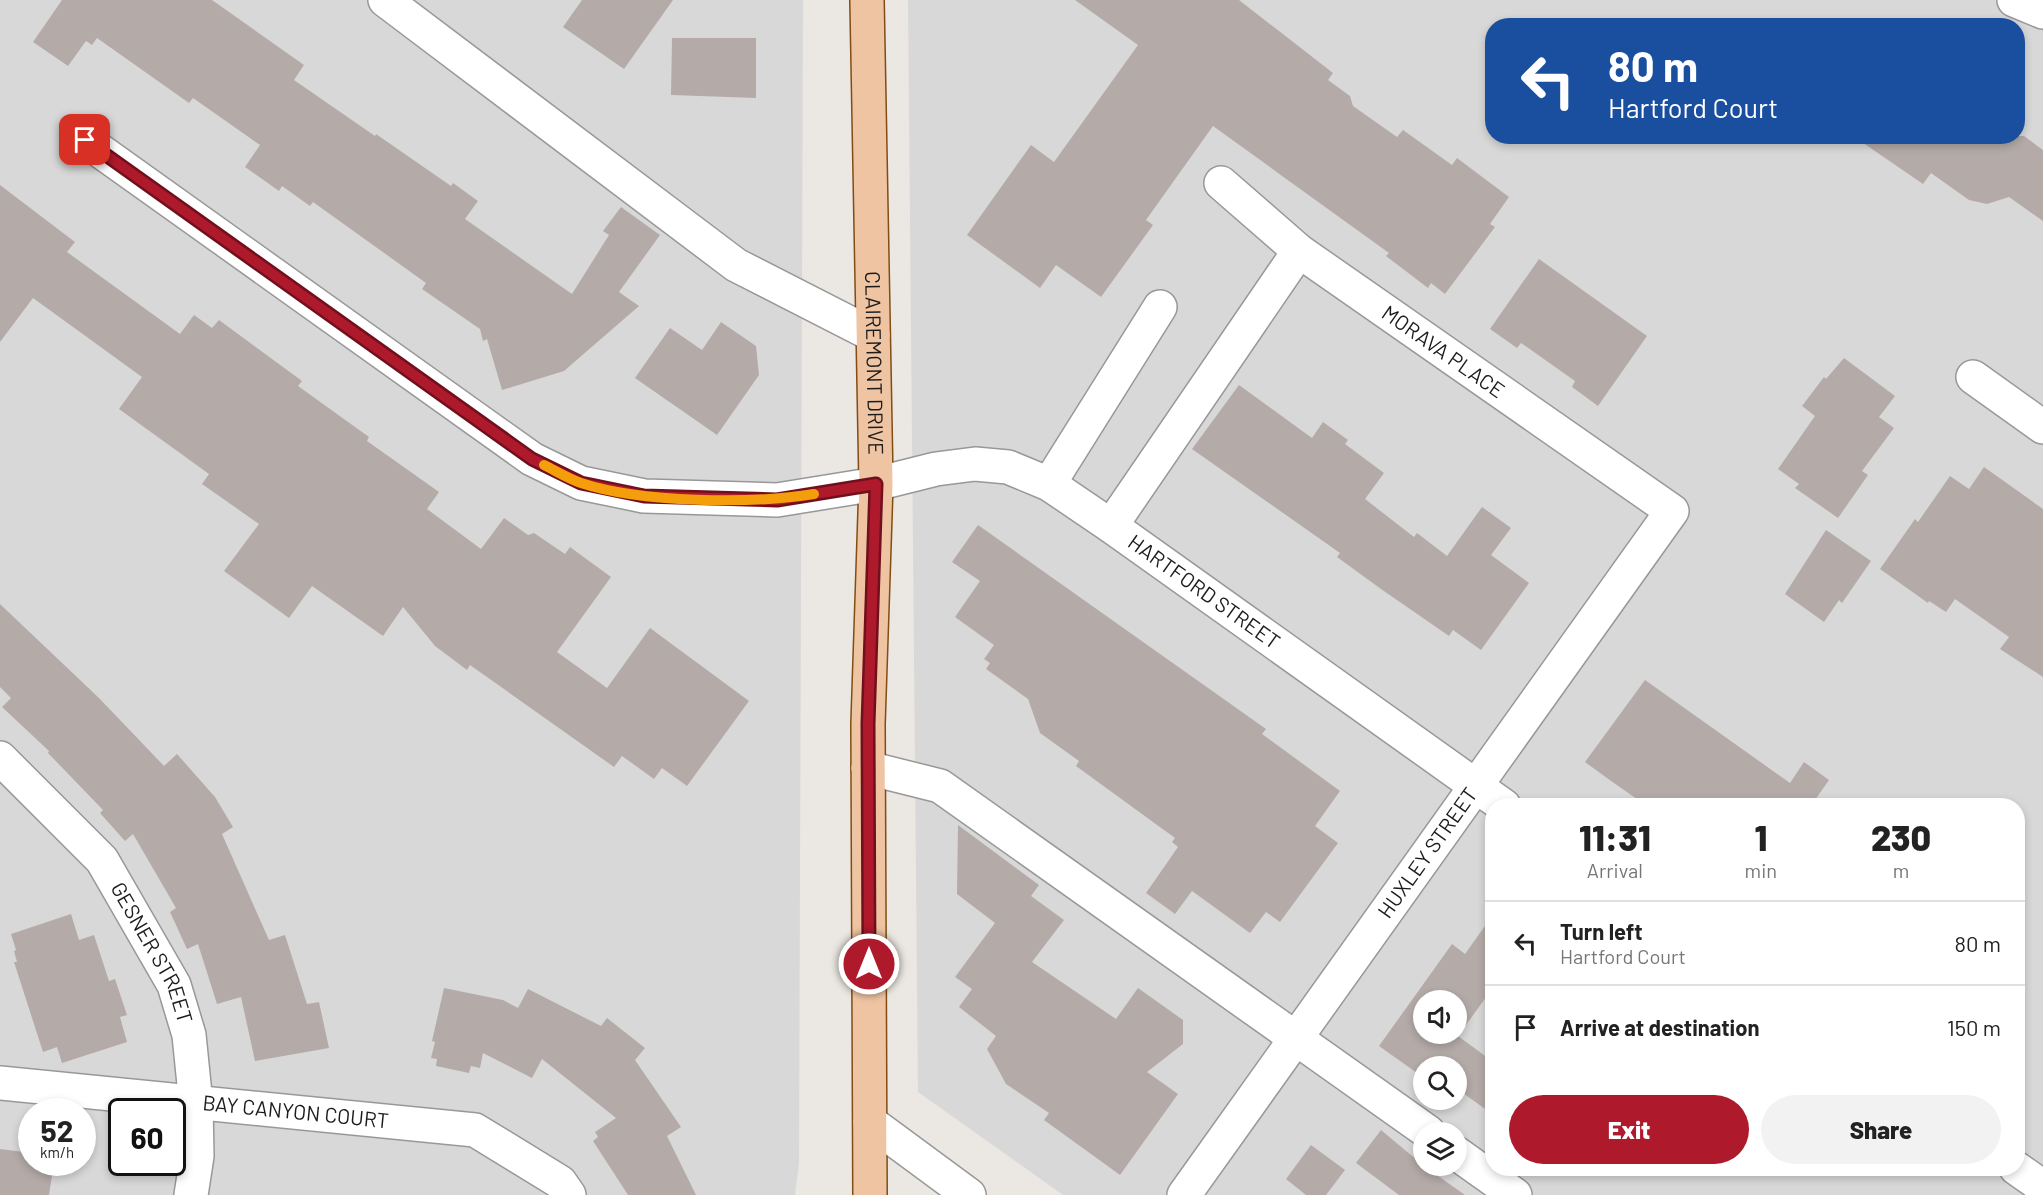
<!DOCTYPE html>
<html lang="en">
<head>
<meta charset="utf-8">
<style>
	body { margin:0; font-family:Barlow,sans-serif; background:#f2f2f2; color:#222; height:100vh; display:flex; flex-direction:column; font-size:22px; white-space:nowrap }
	* { box-sizing:border-box; margin:0 }
	p { font-size:20px; color:#767676 }
	.icon { flex:none; width:33px; height:33px; fill:none; stroke:currentColor; stroke-width:2; stroke-linecap:round; stroke-linejoin:round }
	.map { position:relative; flex:1; overflow:hidden }
	.drawer { position:absolute; left:1485px; top:798px; width:540px; height:378px; display:flex; flex-direction:column; background:#fff; border-radius:24px; box-shadow:0 3px 9px #0003 }
	.drawer>* { flex:none }
	.top-card { position:absolute; left:1485px; top:18px; width:540px; height:126px; border-radius:24px; box-shadow:0 3px 9px #0003; background:#1a4fa0; color:#fff; overflow:hidden }
	.fabs { position:absolute; left:1413px; top:990px; display:grid; gap:12px }
	.fabs a { display:grid; place-items:center; width:54px; height:54px; border-radius:50%; background:#fff; box-shadow:0 3px 9px #0003; font-size:30px }
	.speed { position:absolute; left:18px; top:1098px; display:flex; gap:12px; font-size:30px; font-weight:700; text-align:center }
	.speed>* { display:grid; place-content:center; width:78px; height:78px; border-radius:50%; background:#fff; box-shadow:0 3px 9px #0003; line-height:1 }
	.speed small { font-size:15px; font-weight:400 }
	.speed .limit { border:3px solid #111; border-radius:9px; background:#fff; color:#111 }
	.pin { position:absolute; display:grid; place-items:center; width:51px; height:51px; color:#fff; margin:-26px; border-radius:12px; box-shadow:0 3px 9px #0006 }
	.me { position:absolute; width:66px; margin:-33px; rotate:0deg; stroke-linejoin:round; filter:drop-shadow(0 0 4px #0008) }
	.turn { display:flex; align-items:center; gap:21px; height:126px; padding:0 24px; font-size:27px }
	.turn .icon { width:78px; height:78px; stroke-width:2.5 }
	.turn b { display:block; font-size:42px; line-height:51px }
	.eta { display:flex; justify-content:space-evenly; align-items:center; height:102px; text-align:center }
	.eta b { font-size:36px; font-weight:800; line-height:42px }
	.action { display:flex; gap:12px; margin-top:auto; padding:12px 24px }
	.action a { flex:1; height:69px; border-radius:36px; background:#ae192c; color:#fff; font-size:24px; font-weight:800; line-height:69px; text-align:center }
	.action a+a { background:#f2f2f2; color:#222 }
	ul { padding:0; list-style:none }
	li { display:flex; align-items:center; gap:18px; height:84px; padding:0 24px; border-top:2px solid #e0e0e0 }
	li div { flex:1 }
	li b { display:block; font-size:22px }
	li em { font-style:normal }
	.map>svg:first-child { display:block }
</style>
</head>
<body>
<div class="map">
<svg width="2043" height="1195" viewBox="0 0 2043 1195">
	<rect width="100%" height="100%" fill="#ebe7e2"/>
	<!-- residential -->
	<g fill="#d9d8d8" fill-rule="evenodd">
		<path d="M0 0H803L799 1163 795 1195H0ZM32 1112H82V1162H32ZM122 1112H172V1162H122Z"/>
		<path d="M908 0H2043V1195H1063L918 1092ZM1492 26H2018V136H1492ZM1492 806H2018V1168H1492ZM1424 1000H1456V1034H1424ZM1424 1066H1456V1100H1424ZM1424 1132H1456V1166H1424Z"/>
	</g>
	<!-- building -->
	<g fill="#b4aba8" fill-rule="evenodd">
		<polygon points="62,0 212,0 304,65 294,80 375,136 376,134 451,186 453,183 478,201 465,219 572,294 609,235 603,231 621,207 660,235 619,292 639,306 564,371 502,390 487,339 483,341 480,329 422,289 426,283 313,202 310,206 282,186 279,191 245,167 260,145 193,98 189,103 97,38 92,45 86,41 68,66 33,42"/>
		<polygon points="582,0 673,0 624,69 563,27"/>
		<polygon points="1075,0 1239,0 1333,73 1328,80 1350,96 1353,106 1397,137 1403,130 1452,165 1457,158 1509,197 1490,224 1495,227 1445,294 1431,283 1428,288 1386,256 1389,253 1213,126 1146,220 1153,225 1101,297 1056,265 1040,288 967,235 1031,145 1054,162 1138,45"/>
		<polygon points="672,38 756,38 756,98 671,95"/>
		<polygon points="1853,136 2024,136 2043,150 2043,221 2009,197 1987,204 1969,200 1931,173 1923,184"/>
		<polygon points="0,185 75,242 67,252 180,334 194,315 212,328 219,320 302,381 298,386 369,437 367,441 439,492 427,509 481,549 504,518 528,535 534,533 565,554 570,547 611,577 557,652 607,688 650,628 749,701 687,786 662,768 654,779 622,756 614,767 470,665 467,670 435,646 403,607 383,636 312,586 289,618 224,571 259,524 202,484 209,474 119,409 142,377 33,298 0,342"/>
		<polygon points="1539,259 1647,336 1598,406 1572,387 1575,381 1521,343 1517,348 1490,329"/>
		<polygon points="721,322 756,346 759,375 717,435 635,378 670,328 702,350"/>
		<polygon points="1844,358 1895,396 1879,417 1894,428 1862,471 1868,475 1838,518 1795,488 1799,484 1778,469 1815,416 1802,406 1824,377 1826,379"/>
		<polygon points="1239,385 1312,438 1323,422 1348,440 1345,444 1384,473 1365,499 1414,537 1417,533 1447,556 1482,507 1511,528 1491,555 1529,583 1481,650 1453,630 1449,636 1381,589 1337,557 1340,553 1192,449"/>
		<polygon points="1984,467 2043,509 2043,677 2000,649 2009,637 1955,599 1946,612 1929,601 1928,603 1880,569 1915,519 1918,522 1950,476 1969,489"/>
		<polygon points="978,525 1266,729 1262,734 1340,791 1315,826 1338,843 1280,922 1266,912 1250,933 1192,891 1175,914 1146,893 1178,847 1172,842 1175,838 1076,766 1079,761 1040,733 1028,699 986,669 990,663 984,659 994,645 955,617 980,581 952,562"/>
		<polygon points="1826,530 1871,561 1842,603 1839,600 1824,622 1785,594"/>
		<polygon points="0,604 99,698 164,766 177,754 215,797 233,827 222,834 269,940 285,935 307,1004 319,1002 329,1048 255,1061 241,997 217,1004 198,944 187,949 170,912 176,908 133,834 125,841 100,813 103,810 48,753 49,751 2,707 11,698 0,687"/>
		<polygon points="1645,680 1790,783 1804,762 1829,780 1815,800 1823,806 1647,806 1611,781 1585,762"/>
		<polygon points="958,825 1039,885 1031,896 1064,920 1032,962 1116,1019 1138,988 1183,1020 1183,1044 1147,1072 1178,1094 1120,1175 1044,1120 1049,1113 1006,1084 987,1049 996,1036 959,1007 972,989 955,977 995,923 957,894"/>
		<polygon points="71,914 79,940 94,935 109,981 115,979 127,1015 120,1017 127,1042 62,1063 57,1047 43,1052 14,962 17,962 14,951 16,950 11,934"/>
		<path d="M1492 916V989L1458 1036 1492 1061V1114L1456 1088V1066L1424 1064V1078L1379 1046 1452 944 1465 954ZM1424 1000H1456V1034H1424Z"/>
		<polygon points="444,988 503,1000 518,1008 528,989 601,1026 607,1018 645,1048 635,1060 681,1127 667,1136 696,1195 628,1195 593,1141 598,1137 595,1132 616,1118 542,1059 532,1078 483,1053 480,1068 471,1066 469,1073 436,1066 437,1059 431,1058 435,1042 432,1041"/>
		<polygon points="1381,1130 1424,1166 1465,1195 1399,1195 1356,1163"/>
		<polygon points="1311,1145 1345,1170 1326,1195 1306,1195 1286,1179"/>
		<polygon points="0,1149 32,1153 32,1162 54,1162 49,1195 0,1195"/>
	</g>
	<g fill="none" stroke-linecap="round" stroke-linejoin="round">
		<defs>
			<g id="minor">
				<polyline points="385,0 736,265 873,335"/>
				<polyline points="2014,0 2043,12"/>
				<path id="s1" d="M85 140 532 459 581 483 644 496 777 500 876 484 936 469 975 464 1008 467 1049 484 1111 526 1504 806"/>
				<polyline points="1973,377 2043,427"/>
				<polyline points="1049,484 1160,307"/>
				<polyline points="1111,526 1299,251"/>
				<path id="s2" d="M0 758 102 860 174 985 189 1035 196 1104 197 1156 191 1195"/>
				<polyline points="868,768 940,786 1428,1132"/>
				<path id="s3" d="M0 1083 475 1130 560 1182 569 1195"/>
				<polyline points="870,1122 969,1195"/>
				<polyline points="1456,1153 1515,1195"/>
				<polyline points="2016,1168 2043,1187"/>
				<path id="s4" d="M1184 1195 1672 511 1299 251 1221 183"/>
			</g>
			<g id="major">
				<path id="s5" d="M867 0 876 484 868 724 870 1195"/>
			</g>
		</defs>
		<!-- minor casing -->
		<use href="#minor" stroke="#989898" stroke-width="36"/>
		<!-- major casing -->
		<use href="#major" stroke="#804d12" stroke-width="36"/>
		<!-- minor -->
		<use href="#minor" stroke="#fff" stroke-width="33"/>
		<!-- major -->
		<use href="#major" stroke="#efc4a3" stroke-width="33"/>
	</g>
	<g fill="none" stroke-linecap="round" stroke-linejoin="round">
		<defs>
			<polyline id="route" points="85,140 532,459 581,483 644,496 777,500 876,484 868,724 869,964"/>
		</defs>
		<!-- route casing -->
		<use href="#route" stroke="#71101d" stroke-width="15"/>
		<!-- route -->
		<use href="#route" stroke="#ae192c" stroke-width="10"/>
		<!-- slow -->
		<path stroke="#f59e0b" stroke-width="10" d="M544 465C556 471 569 479 581 483 641 503 753 504 814 494"/>
	</g>
	<g text-anchor="middle" stroke-width="4.5" stroke-linejoin="round" paint-order="stroke">
		<!-- street labels -->
		<g font-size="21" fill="#1b1b1b" stroke="#fff">
			<text transform="translate(1443 352) rotate(35)" y="7">MORAVA PLACE</text>
			<text dy="7" stroke="none"><textPath href="#s5" startOffset="363">CLAIREMONT DRIVE</textPath></text>
			<text dy="7" stroke="none"><textPath href="#s1" startOffset="1269">HARTFORD STREET</textPath></text>
			<text dy="7" stroke="none"><textPath href="#s4" startOffset="420">HUXLEY STREET</textPath></text>
			<text dy="7" stroke="none"><textPath href="#s2" startOffset="250">GESNER STREET</textPath></text>
			<text dy="7" stroke="none"><textPath href="#s3" startOffset="297">BAY CANYON COURT</textPath></text>
		</g>
	</g>
</svg>
<div class="fabs">
<a><svg class="icon" aria-label="sound" viewBox="0 0 24 24"><path d="M4 9h4l5-4v14l-5-4H4zM17 9q2 3 0 6"/></svg></a>
<a><svg class="icon" aria-label="search" viewBox="0 0 24 24"><circle cx="10" cy="10" r="6"/><path d="M15 15l6 6"/></svg></a>
<a><svg class="icon" aria-label="layers" viewBox="0 0 24 24"><path d="M12 4l9 5-9 5-9-5zM3 14l9 5 9-5"/></svg></a>
</div>
<div class="speed"><div>52<small>km/h</small></div><div class="limit">60</div></div>
<div class="pin" style="left:85px;top:140px;background:#d93025"><svg class="icon" aria-label="arrive" viewBox="0 0 24 24"><path d="M6 21V4h12l-3 4 3 4H6"/></svg></div>
<svg class="me" style="left:869px;top:964px" viewBox="-20 -20 40 40"><circle r="17" fill="#ae192c" stroke="#fff" stroke-width="3"/><path d="M0-11L8 9 0 5-8 9z" fill="#fff"/></svg>
<div class="top-card">
<div class="turn"><svg class="icon" aria-label="left" viewBox="0 0 24 24"><path d="M17 20v-9H6M10 6l-5 5 5 5"/></svg><div><b>80 m</b>Hartford Court</div></div>
</div>
<section class="drawer">
<div class="eta">
<div><b>11:31</b><p>Arrival</p></div>
<div><b>1</b><p>min</p></div>
<div><b>230</b><p>m</p></div>
</div>
<ul>
<li><svg class="icon" aria-label="left" viewBox="0 0 24 24"><path d="M17 20v-9H6M10 6l-5 5 5 5"/></svg><div><b>Turn left</b><p>Hartford Court</p></div><em>80 m</em></li>
<li><svg class="icon" aria-label="arrive" viewBox="0 0 24 24"><path d="M6 21V4h12l-3 4 3 4H6"/></svg><div><b>Arrive at destination</b></div><em>150 m</em></li>
</ul>
<div class="action"><a>Exit</a><a>Share</a></div>
</section>
</div>
</body>
</html>
